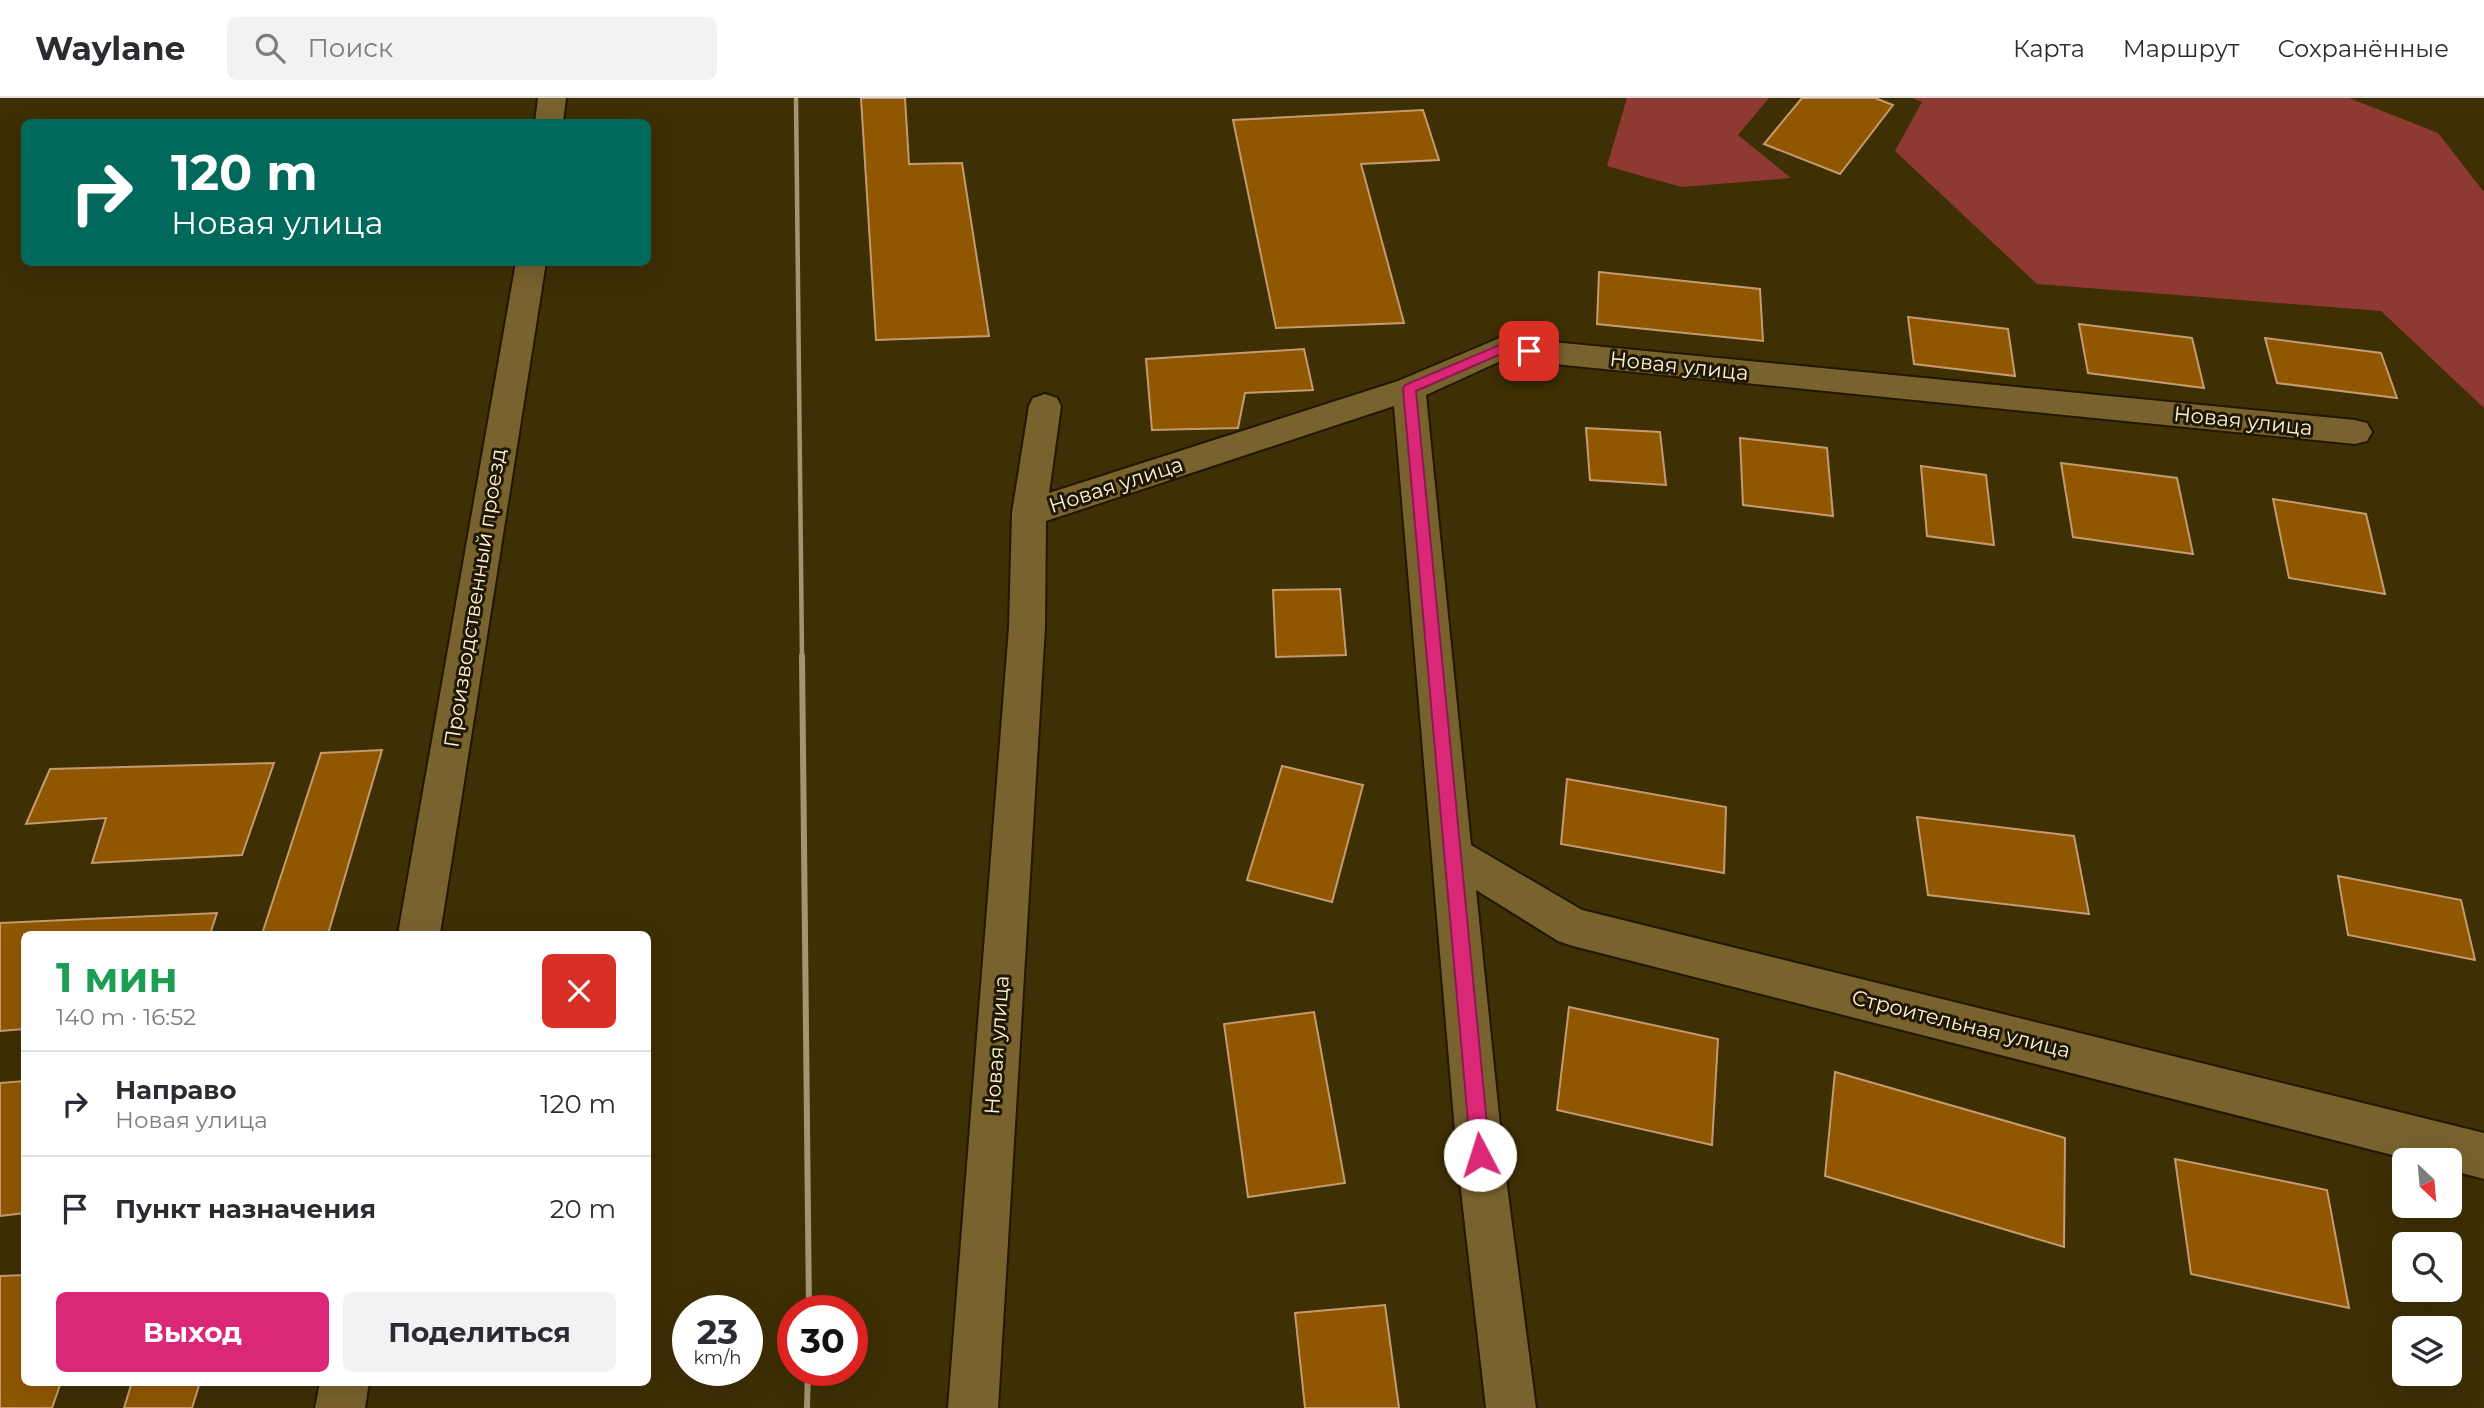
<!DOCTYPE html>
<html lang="ru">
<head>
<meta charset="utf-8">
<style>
	body { margin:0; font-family:Montserrat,sans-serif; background:#f2f2f3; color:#2b2b33; height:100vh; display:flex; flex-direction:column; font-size:26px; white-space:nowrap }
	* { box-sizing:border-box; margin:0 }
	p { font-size:23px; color:#7c7c81 }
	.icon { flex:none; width:38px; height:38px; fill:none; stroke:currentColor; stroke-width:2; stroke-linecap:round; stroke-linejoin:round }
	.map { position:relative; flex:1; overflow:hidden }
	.sheet { position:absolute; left:21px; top:833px; width:630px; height:455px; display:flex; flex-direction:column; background:#fff; border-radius:10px; box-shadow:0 7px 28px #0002 }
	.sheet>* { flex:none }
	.banner { position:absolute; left:21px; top:21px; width:630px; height:147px; border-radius:10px; box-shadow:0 7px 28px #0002; background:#00695c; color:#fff; overflow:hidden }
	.needle { width:46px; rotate:154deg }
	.controls { position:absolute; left:2392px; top:1050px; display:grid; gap:14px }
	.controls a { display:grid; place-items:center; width:70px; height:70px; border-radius:10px; background:#fff; box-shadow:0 7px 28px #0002; font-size:35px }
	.speed { position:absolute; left:672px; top:1197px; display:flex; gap:14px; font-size:35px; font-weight:700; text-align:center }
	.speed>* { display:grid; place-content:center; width:91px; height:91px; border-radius:50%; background:#fff; box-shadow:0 7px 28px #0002; line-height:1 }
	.speed small { font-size:18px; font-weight:400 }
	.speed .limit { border:10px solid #d22; background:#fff; color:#111 }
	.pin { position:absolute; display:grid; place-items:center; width:60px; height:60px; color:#fff; margin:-30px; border-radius:14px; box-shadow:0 4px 10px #0006 }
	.me { position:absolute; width:77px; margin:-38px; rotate:355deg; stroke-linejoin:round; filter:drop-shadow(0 0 5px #0008) }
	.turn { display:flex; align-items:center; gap:24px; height:147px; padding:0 35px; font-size:32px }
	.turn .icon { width:91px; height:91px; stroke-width:2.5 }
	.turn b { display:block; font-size:49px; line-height:60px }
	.round { display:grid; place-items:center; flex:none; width:74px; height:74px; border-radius:10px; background:#f2f2f3 }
	.overview { display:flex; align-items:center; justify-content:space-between; height:119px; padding:0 35px }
	h1 { font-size:42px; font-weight:700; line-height:52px; color:#1e9e55 }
	.action { display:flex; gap:14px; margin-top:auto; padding:14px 35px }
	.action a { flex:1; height:80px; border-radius:10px; background:#db2777; color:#fff; font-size:28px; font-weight:700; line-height:80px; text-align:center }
	.action a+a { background:#f2f2f3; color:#2b2b33 }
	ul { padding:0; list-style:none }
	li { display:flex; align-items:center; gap:21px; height:105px; padding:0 35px; border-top:2px solid #e1e1e2 }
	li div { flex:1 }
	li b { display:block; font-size:26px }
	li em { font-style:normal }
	header { display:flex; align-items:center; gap:42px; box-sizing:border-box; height:98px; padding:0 35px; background:#fff; border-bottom:2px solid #e1e1e2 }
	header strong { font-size:33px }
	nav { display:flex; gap:38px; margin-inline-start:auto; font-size:24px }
	.search { width:490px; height:63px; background:#f2f2f3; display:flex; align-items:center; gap:18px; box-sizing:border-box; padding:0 24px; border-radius:10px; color:#7c7c81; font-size:26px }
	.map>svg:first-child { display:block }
</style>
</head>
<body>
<header>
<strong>Waylane</strong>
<div class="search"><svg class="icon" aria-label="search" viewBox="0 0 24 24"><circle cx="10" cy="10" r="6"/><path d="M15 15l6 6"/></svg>Поиск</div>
<nav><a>Карта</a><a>Маршрут</a><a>Сохранённые</a></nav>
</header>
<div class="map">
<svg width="2484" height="1310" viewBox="0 0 2484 1310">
	<rect width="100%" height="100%" fill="#3e2f04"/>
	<!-- green -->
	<g fill="#8e3a33">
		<polygon points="1627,0 1769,0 1738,37 1791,80 1681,89 1607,68"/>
		<polygon points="1912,0 2349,0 2438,35 2484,94 2484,310 2381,213 2037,186 1895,53 1922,4"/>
	</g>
	<!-- building -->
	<g fill="#905700" stroke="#c49b71" stroke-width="2">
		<polygon points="861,0 905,0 909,66 962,65 989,238 876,242"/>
		<polygon points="1802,0 1875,0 1893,7 1840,76 1764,46"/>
		<polygon points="1423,12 1439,62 1361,66 1404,225 1276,230 1233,22"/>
		<polygon points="1599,174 1760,191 1763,243 1597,226"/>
		<polygon points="1908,219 2008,231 2015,278 1914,266"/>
		<polygon points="2079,226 2192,240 2204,290 2088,275"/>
		<polygon points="2265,240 2381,255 2397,300 2277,285"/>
		<polygon points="1304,251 1313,292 1245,295 1238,330 1152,332 1146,261"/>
		<polygon points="1586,330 1660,334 1666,387 1590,382"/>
		<polygon points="1740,340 1827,350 1833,418 1743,407"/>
		<polygon points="2061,365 2177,380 2193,456 2073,439"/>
		<polygon points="1921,368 1986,377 1994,447 1927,438"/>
		<polygon points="2273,401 2366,416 2385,496 2289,480"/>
		<polygon points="1340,491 1346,557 1276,559 1273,492"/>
		<polygon points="382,652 328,836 262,836 321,655"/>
		<polygon points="274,665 242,757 92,765 106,720 26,726 50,671"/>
		<polygon points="1282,668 1363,687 1332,804 1247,782"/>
		<polygon points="1567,681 1726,709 1724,775 1561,746"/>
		<polygon points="1917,719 2074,738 2089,816 1928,797"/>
		<polygon points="2338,778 2461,802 2475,862 2348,837"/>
		<polygon points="217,815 210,836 24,836 24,931 0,933 0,825"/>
		<polygon points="1569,909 1718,941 1712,1047 1557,1012"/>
		<polygon points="1314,914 1345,1085 1248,1099 1224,926"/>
		<polygon points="1835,974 2065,1040 2064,1149 1825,1078"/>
		<polygon points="24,983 24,1115 0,1118 0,985"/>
		<polygon points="2175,1061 2327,1092 2349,1210 2191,1176"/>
		<polygon points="24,1177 24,1284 61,1284 52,1310 0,1310 0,1178"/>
		<polygon points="1385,1207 1399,1310 1305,1310 1295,1215"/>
		<polygon points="132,1284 200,1284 192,1310 124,1310"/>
	</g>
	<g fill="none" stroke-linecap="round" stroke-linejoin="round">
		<defs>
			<g id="minor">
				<polygon points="538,0 566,0 563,24 535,24"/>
				<polygon points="516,164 546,164 440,836 398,836"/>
				<polygon points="1502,239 2355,322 2367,325 2372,334 2367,343 2355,346 1505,261 1426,297 1471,747 1582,812 2484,1035 2484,1081 2450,1072 2450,1062 2412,1062 1573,848 1558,843 1476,792 1503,1057 1536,1310 1486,1310 1457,1057 1394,308 1046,423 1045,529 998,1310 948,1310 1009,529 1012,415 1029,308 1033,300 1045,296 1057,300 1061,308 1049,395 1398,283"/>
				<polygon points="320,1284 369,1284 365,1310 315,1310"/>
			</g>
		</defs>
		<!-- minor casing -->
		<use href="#minor" stroke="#221700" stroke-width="4"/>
		<!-- minor -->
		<use href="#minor" fill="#78622e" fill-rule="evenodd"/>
		<!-- rail-far1 -->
		<polyline stroke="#a39573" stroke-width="4.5" points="796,0 802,560"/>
		<!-- rail -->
		<g stroke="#a39573" stroke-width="6">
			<polyline points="802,558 809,1213"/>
			<polyline points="807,1310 808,1272"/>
		</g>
	</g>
	<!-- route -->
	<polygon fill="#db2777" stroke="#8e194d" stroke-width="2" points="1502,246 1529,248 1536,253 1529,257 1503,255 1416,293 1490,1057 1487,1064 1480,1067 1474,1064 1471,1057 1403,291 1405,287"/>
	<g text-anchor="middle" stroke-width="6" stroke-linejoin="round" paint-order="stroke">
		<!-- street labels -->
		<g font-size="21" fill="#fef2d7" stroke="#201803">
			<text transform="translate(1679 268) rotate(6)" y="7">Новая улица</text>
			<text transform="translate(2243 323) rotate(6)" y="7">Новая улица</text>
			<text transform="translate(1116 387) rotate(-18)" y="7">Новая улица</text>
			<text transform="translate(475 500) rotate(-81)" y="7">Производственный проезд</text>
			<text transform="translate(1961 926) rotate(14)" y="7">Строительная улица</text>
			<text transform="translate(997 947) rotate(-86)" y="7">Новая улица</text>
		</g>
	</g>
</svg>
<div class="controls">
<a><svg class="needle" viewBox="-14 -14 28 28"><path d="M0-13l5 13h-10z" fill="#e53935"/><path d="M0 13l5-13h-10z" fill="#7c7c81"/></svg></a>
<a><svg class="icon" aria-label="search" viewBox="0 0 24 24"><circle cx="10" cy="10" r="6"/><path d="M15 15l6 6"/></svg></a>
<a><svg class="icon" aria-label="layers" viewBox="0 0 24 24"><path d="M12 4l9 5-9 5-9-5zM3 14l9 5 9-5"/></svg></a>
</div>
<div class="speed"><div>23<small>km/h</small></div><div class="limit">30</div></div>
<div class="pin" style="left:1529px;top:253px;background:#d93025"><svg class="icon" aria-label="arrive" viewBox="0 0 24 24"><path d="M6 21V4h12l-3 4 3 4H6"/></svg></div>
<svg class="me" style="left:1480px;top:1057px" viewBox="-20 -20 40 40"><circle r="19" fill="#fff"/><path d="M0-13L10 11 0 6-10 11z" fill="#db2777"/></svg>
<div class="banner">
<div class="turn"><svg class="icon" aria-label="right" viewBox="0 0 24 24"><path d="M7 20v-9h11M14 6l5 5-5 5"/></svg><div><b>120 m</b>Новая улица</div></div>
</div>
<section class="sheet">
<div class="overview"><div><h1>1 мин</h1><p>140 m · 16:52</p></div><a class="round" style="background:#d93025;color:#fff"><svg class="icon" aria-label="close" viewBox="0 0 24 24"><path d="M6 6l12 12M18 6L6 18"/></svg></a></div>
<ul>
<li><svg class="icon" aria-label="right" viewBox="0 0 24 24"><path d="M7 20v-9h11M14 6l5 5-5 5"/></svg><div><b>Направо</b><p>Новая улица</p></div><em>120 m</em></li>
<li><svg class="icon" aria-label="arrive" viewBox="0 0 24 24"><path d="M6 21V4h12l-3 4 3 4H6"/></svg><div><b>Пункт назначения</b></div><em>20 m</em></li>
</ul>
<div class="action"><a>Выход</a><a>Поделиться</a></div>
</section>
</div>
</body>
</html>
